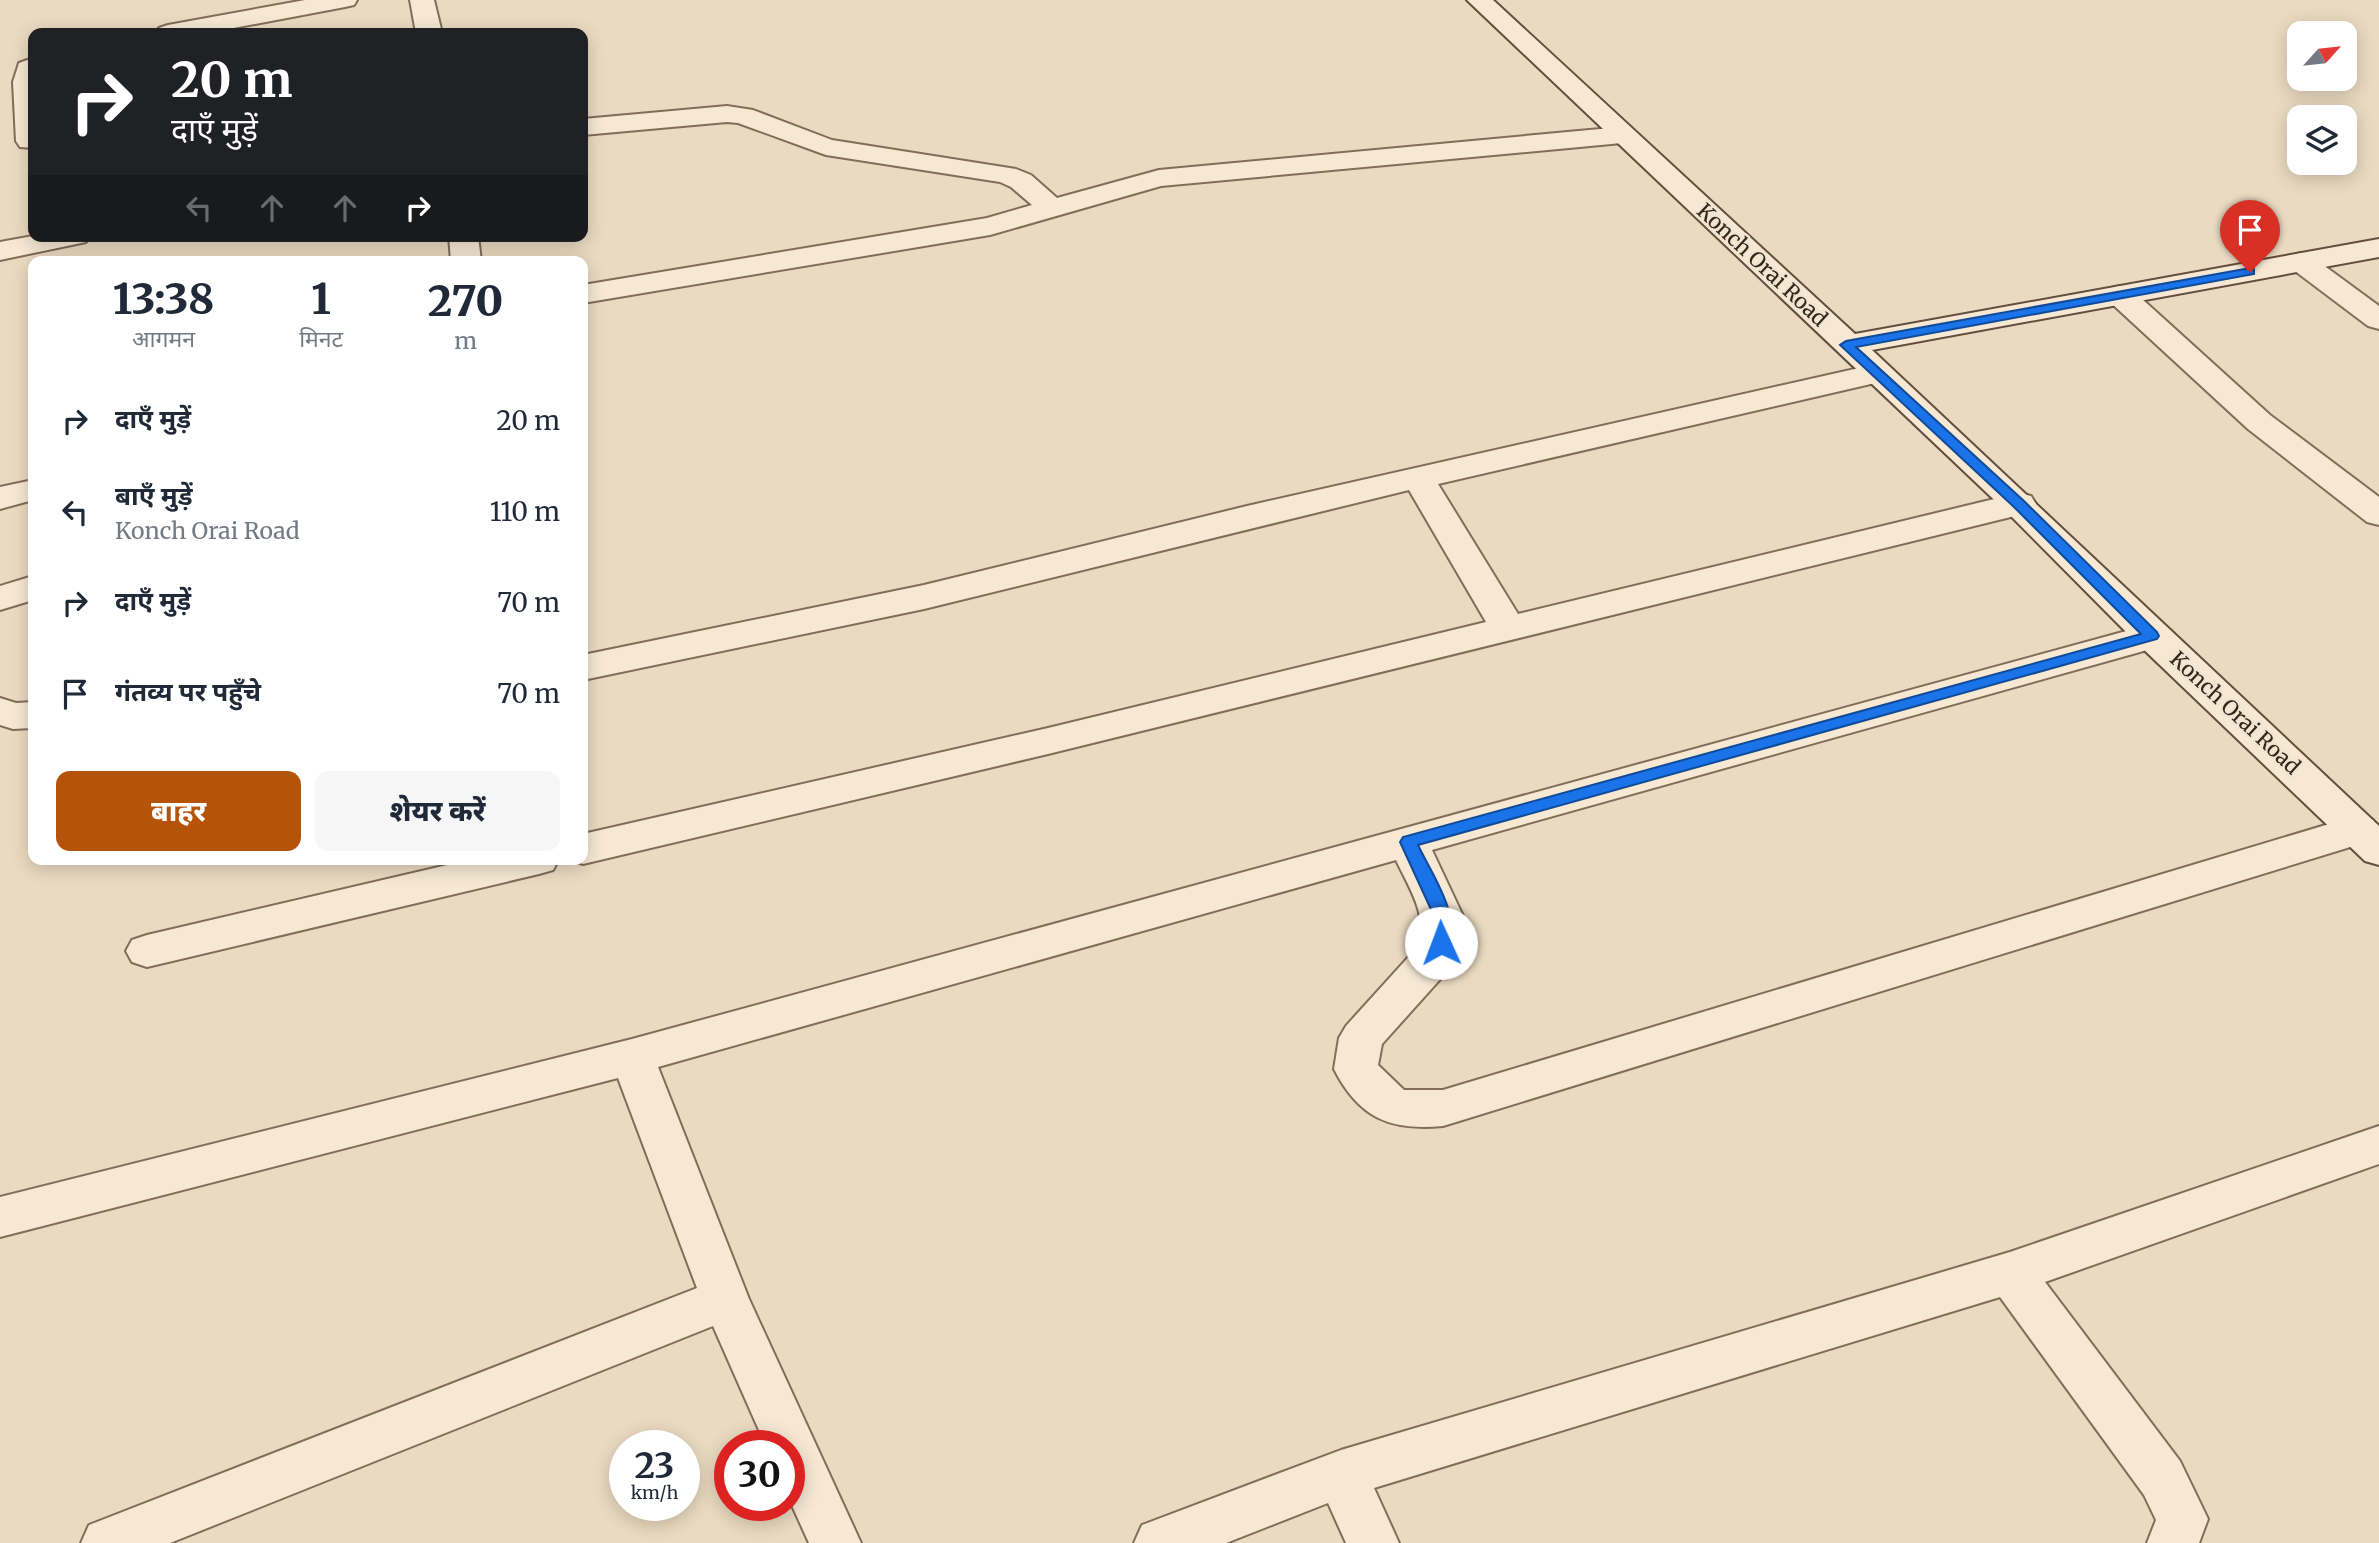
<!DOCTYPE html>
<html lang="hi">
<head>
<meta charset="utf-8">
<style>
	body { margin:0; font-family:Merriweather,"Noto Sans Devanagari",serif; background:#f6f6f7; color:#1f2937; height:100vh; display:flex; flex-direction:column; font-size:26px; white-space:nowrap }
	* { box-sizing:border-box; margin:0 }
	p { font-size:23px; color:#747a83 }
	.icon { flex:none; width:38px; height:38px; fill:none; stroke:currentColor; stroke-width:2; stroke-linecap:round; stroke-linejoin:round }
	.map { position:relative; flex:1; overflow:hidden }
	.sheet { position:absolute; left:28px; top:256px; width:560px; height:609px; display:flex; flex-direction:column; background:#fff; border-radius:14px; box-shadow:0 4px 18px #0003 }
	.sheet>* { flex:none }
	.banner { position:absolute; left:28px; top:28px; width:560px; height:214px; border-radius:14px; box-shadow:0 4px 18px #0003; background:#202124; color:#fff; overflow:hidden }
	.needle { width:46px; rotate:63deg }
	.buttons { position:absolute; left:2287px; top:21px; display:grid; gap:14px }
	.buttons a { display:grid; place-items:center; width:70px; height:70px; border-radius:14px; background:#fff; box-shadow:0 4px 18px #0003; font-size:35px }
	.speed { position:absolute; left:609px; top:1430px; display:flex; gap:14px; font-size:35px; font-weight:700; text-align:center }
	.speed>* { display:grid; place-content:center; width:91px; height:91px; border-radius:50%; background:#fff; box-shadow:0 4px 18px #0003; line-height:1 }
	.speed small { font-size:18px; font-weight:400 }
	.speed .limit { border:10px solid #d22; background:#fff; color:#111 }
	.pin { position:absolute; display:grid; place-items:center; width:60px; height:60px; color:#fff; margin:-72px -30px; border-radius:50% 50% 50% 0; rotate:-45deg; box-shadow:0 0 7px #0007 }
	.pin .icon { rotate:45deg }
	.me { position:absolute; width:77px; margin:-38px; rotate:358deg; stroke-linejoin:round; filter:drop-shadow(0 0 5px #0008) }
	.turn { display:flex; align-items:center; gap:24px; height:147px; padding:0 28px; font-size:32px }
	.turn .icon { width:91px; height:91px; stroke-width:2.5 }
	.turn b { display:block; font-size:49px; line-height:60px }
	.lanes { display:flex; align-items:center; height:66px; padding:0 28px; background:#0003; justify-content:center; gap:35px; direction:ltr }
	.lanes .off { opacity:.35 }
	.eta { display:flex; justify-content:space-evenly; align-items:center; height:119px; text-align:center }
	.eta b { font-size:42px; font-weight:800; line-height:49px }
	.cta { display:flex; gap:14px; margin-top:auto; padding:14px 28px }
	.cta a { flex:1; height:80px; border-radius:14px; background:#b45309; color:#fff; font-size:28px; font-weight:800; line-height:80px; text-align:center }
	.cta a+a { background:#f6f6f7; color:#1f2937 }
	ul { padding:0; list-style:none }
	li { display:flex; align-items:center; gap:21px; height:91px; padding:0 28px }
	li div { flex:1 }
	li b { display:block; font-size:26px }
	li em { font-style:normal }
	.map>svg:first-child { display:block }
</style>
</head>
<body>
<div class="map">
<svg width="2379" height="1543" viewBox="0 0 2379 1543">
	<rect width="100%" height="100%" fill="#eadac1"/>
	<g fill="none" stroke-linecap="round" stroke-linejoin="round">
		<defs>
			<g id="street">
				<polygon points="305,0 357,0 354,5 345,7 207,33 155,33 159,28 168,25"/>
				<polygon points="410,0 434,0 442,33 416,33"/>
				<polygon points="33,58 33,148 20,147 16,141 13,82 19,63"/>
				<polygon points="727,106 753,110 832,140 1016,169 1031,175 1057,198 1159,170 1622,127 1632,129 1636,135 1632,141 1622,143 1161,186 990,235 583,303 583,285 987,218 1032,205 1011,187 1000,182 826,155 738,123 727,122 583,135 583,119"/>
				<polygon points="33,236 90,236 86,242 0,260 0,242"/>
				<polygon points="449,236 478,236 481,261 451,261"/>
				<polygon points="2301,253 2311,256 2379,306 2379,329 2368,326 2291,268 2286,262 2291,256"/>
				<polygon points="2120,286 2131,289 2270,415 2379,497 2379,525 2367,522 2248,429 2109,301 2105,295 2109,289"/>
				<polygon points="1877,364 1888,366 1893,373 1888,380 1438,484 1518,614 2019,493 2031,496 2036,504 2031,512 1048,754 583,864 569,859 583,859 583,834 1048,728 1486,622 1409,490 924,609 583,680 583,655 924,585 1247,506"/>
				<polygon points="33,480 33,500 0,509 0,487"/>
				<polygon points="33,576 33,600 0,610 0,586"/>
				<path d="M2152 624 2165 627 2170 636 2165 645 1432 850 1463 916 1462 943 1443 976 1382 1044 1378 1065 1404 1090H1443L2359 815 2373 820 2379 830 2373 840 1443 1126C1390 1131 1359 1118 1334 1069L1339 1038 1346 1026 1413 952C1433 922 1410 890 1396 860L658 1067 749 1299 861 1543H809L789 1499V1446H766L713 1326 170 1543H81L89 1525 697 1288 618 1078 0 1237V1197L632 1039Z"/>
				<polygon points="0,698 16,703 33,702 33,728 13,729 0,725"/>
				<polygon points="473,859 559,859 553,870 539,874 147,967 132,962 126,951 132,940 147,935"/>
				<polygon points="2379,1126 2379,1164 2045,1282 2180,1461 2208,1519 2199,1543 2147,1543 2156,1520 2144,1495 2000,1297 1374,1488 1399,1543 1346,1543 1328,1503 1226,1543 1134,1543 1142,1525 1341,1450 2010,1252"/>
			</g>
			<polygon id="secondary" points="1467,0 1493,0 1855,334 2379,239 2379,257 1872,350 2379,826 2379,865 2365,861 2139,645 2007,512"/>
		</defs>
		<!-- street casing -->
		<use href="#street" stroke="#826c5a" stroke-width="4"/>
		<!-- secondary casing -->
		<use href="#secondary" stroke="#644d3d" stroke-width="4"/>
		<!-- street -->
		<use href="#street" fill="#f6e8d3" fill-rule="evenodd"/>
		<!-- secondary -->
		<use href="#secondary" fill="#f6e8d3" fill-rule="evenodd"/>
	</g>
	<!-- route -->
	<path fill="#1a73e8" stroke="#114b97" stroke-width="2" d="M2250 268 2254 269V274L1856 347 2024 501 2157 632 2159 636 2157 639 1418 845C1431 873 1463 917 1447 948H1435L1432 943 1434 916 1400 842 1403 837 2141 634 2014 507 1840 345 1846 341Z"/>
	<g text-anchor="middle" stroke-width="5" stroke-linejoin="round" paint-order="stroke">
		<!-- street labels -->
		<g font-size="21" fill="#33261d" stroke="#f2e5d0">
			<text transform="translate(1762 265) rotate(43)" y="7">Konch Orai Road</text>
			<text transform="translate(2235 713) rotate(43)" y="7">Konch Orai Road</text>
		</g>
	</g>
</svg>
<div class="buttons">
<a><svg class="needle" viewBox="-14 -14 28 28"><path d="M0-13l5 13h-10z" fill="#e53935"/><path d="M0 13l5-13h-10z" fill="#747a83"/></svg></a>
<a><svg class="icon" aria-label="layers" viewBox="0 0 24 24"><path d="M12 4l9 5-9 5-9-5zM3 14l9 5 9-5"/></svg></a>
</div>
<div class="speed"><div>23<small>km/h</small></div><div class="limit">30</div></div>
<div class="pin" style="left:2250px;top:272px;background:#d93025"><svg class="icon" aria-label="arrive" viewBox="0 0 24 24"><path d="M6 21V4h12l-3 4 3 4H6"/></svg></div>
<svg class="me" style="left:1441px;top:943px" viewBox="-20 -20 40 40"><circle r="19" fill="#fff"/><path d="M0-13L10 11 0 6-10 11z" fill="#1a73e8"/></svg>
<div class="banner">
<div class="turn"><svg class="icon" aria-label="right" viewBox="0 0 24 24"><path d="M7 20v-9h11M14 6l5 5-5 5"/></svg><div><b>20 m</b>दाएँ मुड़ें</div></div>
<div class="lanes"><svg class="icon off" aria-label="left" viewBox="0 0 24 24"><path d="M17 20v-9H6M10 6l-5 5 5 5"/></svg><svg class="icon off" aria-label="ahead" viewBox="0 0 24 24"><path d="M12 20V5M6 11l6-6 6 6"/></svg><svg class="icon off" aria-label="ahead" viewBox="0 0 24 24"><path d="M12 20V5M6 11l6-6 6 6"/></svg><svg class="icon" aria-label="right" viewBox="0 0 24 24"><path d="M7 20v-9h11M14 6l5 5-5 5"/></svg></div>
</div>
<section class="sheet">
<div class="eta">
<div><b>13:38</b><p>आगमन</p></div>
<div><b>1</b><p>मिनट</p></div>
<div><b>270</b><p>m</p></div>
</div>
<ul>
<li><svg class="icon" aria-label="right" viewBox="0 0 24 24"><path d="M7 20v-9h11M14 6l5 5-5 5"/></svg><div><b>दाएँ मुड़ें</b></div><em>20 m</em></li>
<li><svg class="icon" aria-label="left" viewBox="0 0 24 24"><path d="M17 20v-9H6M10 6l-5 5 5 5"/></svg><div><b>बाएँ मुड़ें</b><p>Konch Orai Road</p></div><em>110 m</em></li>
<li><svg class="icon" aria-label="right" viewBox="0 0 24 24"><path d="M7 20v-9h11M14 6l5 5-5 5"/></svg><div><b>दाएँ मुड़ें</b></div><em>70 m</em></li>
<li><svg class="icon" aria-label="arrive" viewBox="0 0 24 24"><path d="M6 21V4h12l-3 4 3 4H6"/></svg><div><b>गंतव्य पर पहुँचे</b></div><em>70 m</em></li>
</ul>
<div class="cta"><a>बाहर</a><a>शेयर करें</a></div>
</section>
</div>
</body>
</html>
